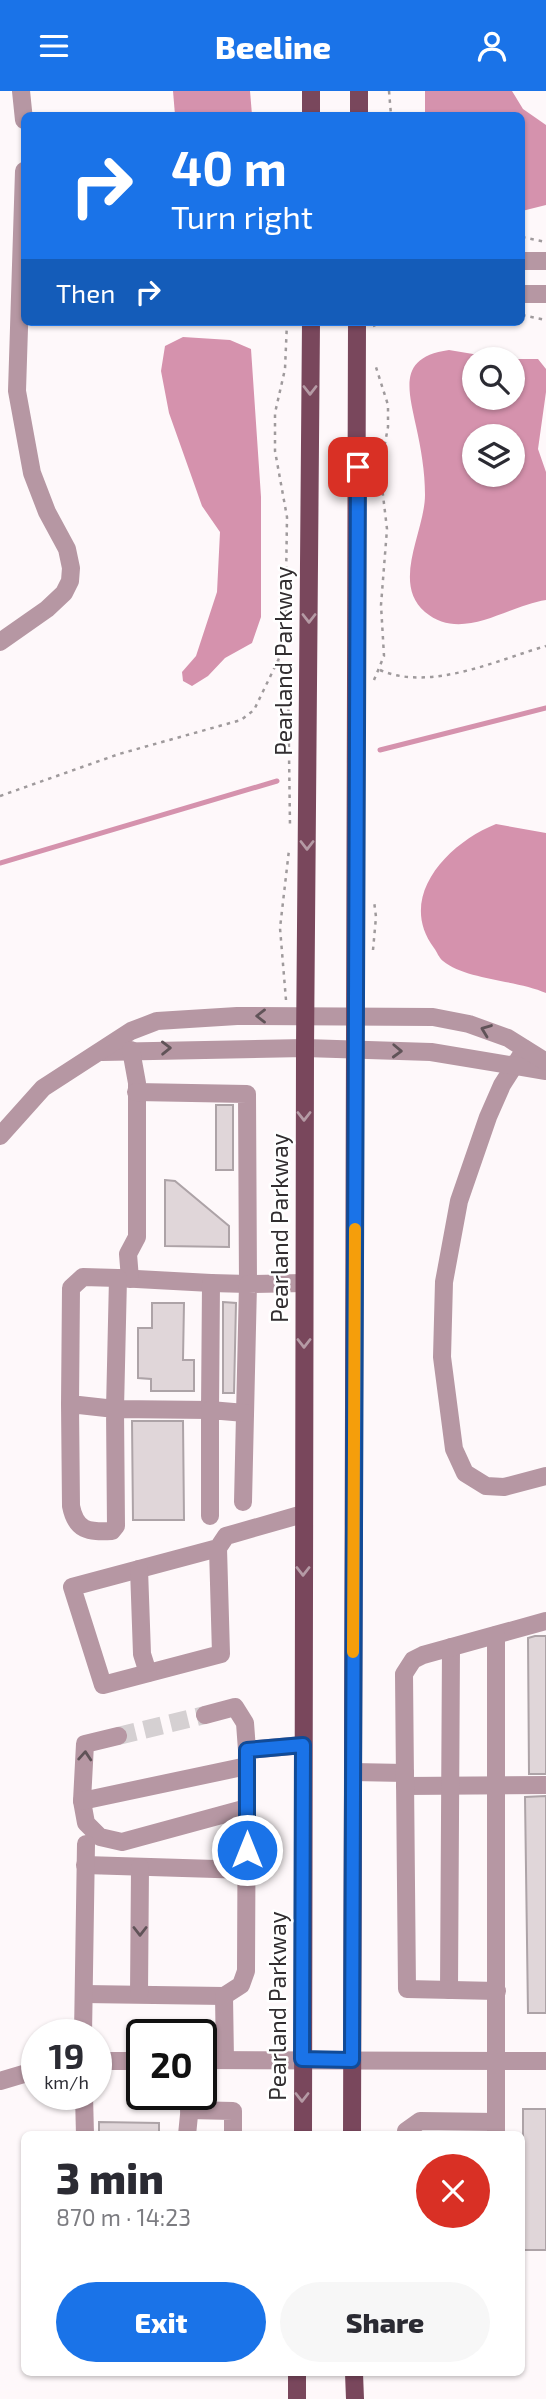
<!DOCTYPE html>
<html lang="en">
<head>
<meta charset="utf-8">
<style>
	body { margin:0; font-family:"Exo 2",sans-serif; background:#f7f7f7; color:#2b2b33; height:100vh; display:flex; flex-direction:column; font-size:26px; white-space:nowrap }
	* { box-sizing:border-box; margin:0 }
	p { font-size:23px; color:#7c7c81 }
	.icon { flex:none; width:38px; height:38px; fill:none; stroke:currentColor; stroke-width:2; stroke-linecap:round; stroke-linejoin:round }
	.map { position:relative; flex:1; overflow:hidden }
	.sheet { position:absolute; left:21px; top:2040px; width:504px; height:245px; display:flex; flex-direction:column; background:#fff; border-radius:10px; box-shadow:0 2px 5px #0004 }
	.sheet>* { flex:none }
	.top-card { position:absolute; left:21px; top:21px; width:504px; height:214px; border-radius:10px; box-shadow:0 2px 5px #0004; background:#1a73e8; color:#fff; overflow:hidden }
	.controls { position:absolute; left:462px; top:256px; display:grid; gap:14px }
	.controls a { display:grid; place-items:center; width:63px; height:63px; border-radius:50%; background:#fff; box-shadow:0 2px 5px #0004; font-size:35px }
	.speed { position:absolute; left:21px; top:1928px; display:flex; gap:14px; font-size:35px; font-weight:700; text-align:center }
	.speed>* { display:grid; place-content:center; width:91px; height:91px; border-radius:50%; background:#fff; box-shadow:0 2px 5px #0004; line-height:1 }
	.speed small { font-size:18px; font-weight:400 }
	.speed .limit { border:4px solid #111; border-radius:10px; background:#fff; color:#111 }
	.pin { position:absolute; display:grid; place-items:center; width:60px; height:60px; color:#fff; margin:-30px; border-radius:14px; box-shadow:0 4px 10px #0006 }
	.me { position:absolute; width:77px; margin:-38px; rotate:0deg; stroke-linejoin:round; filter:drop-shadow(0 0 5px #0008) }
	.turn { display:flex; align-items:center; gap:24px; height:147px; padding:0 35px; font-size:32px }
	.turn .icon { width:91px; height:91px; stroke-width:2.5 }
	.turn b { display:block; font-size:49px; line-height:60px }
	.then { display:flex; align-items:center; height:66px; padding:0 35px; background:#0003; gap:14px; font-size:26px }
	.round { display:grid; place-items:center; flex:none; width:74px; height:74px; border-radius:37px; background:#f7f7f7 }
	.overview { display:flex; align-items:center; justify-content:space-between; height:119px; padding:0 35px }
	h1 { font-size:42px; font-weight:800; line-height:52px }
	.button { display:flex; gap:14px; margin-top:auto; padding:14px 35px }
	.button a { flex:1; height:80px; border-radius:42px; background:#1a73e8; color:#fff; font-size:28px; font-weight:800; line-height:80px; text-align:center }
	.button a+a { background:#f7f7f7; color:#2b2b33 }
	header { display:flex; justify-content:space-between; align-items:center; height:91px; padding:0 35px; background:#1a73e8; color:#fff; font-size:32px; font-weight:800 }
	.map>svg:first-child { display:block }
</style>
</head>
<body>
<header><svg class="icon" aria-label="menu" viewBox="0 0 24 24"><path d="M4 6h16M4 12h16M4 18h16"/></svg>Beeline<svg class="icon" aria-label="person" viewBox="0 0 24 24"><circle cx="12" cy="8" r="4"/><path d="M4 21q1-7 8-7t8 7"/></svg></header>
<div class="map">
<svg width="546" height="2308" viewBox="0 0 546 2308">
	<rect width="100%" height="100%" fill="#fef8fa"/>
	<!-- water -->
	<g fill="#d592ad" fill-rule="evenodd">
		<polygon points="173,0 250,0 252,24 175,24"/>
		<polygon points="425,0 512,0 523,18 546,34 546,114 522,120 522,24 425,24"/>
		<polygon points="183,246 230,249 251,258 261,406 261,526 252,552 225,567 208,585 192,595 183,590 182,581 196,565 217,501 220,441 202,415 169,322 161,280 165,255"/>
		<path d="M449 259 503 268H474V306H513V268H538L546 278V301L538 358 546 381V509C506 515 462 552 425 521 391 492 425 440 425 404 425 380 421 358 416 335 408 297 398 266 449 259ZM474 345H513V383H474Z"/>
		<path d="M496 733 546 742V902C517 889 466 889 443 870 439 867 437 861 434 857 396 806 448 752 496 733Z"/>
	</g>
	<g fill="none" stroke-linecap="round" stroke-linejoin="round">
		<!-- stream -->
		<g stroke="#d592ad" stroke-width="5">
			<polyline points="380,659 546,617"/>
			<polyline points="0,772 277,690"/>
		</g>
	</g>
	<!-- building -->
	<g fill="#e0d6d9" stroke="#ada3a7" stroke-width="2">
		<rect x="216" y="1014" width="17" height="65"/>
		<polygon points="165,1089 175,1090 229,1135 229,1156 165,1155"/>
		<polygon points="223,1211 236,1212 234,1302 223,1302"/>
		<polygon points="152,1212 184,1212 183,1269 194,1269 194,1300 151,1300 151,1288 138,1287 138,1237 152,1237"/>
		<polygon points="132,1330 183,1330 184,1429 133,1429"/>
		<polygon points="535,1545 546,1545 546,1683 529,1683 528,1547"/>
		<polygon points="546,1705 546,1922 528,1922 525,1706"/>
		<rect x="523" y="2018" width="23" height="141"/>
		<polygon points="99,2031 159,2032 159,2044 99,2044"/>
	</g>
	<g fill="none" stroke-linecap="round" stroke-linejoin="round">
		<!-- minor-tunnel -->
		<polyline stroke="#d5d0d2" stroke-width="18" stroke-dasharray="18 9" stroke-linecap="butt" points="118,1645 205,1624"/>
		<!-- path -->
		<g stroke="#9f9a9c" stroke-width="2.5" stroke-dasharray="3.5 5" stroke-linecap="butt">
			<polyline points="389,0 391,24"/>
			<polyline points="522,146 546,151"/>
			<polyline points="522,224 546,229"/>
			<polyline points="373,235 382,231"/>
			<polyline points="278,570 288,588 290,735"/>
			<path d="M380 579C430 601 497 569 546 555"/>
			<polyline points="374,589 384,565 381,514 387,438 380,379 388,336 388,314 375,273"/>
			<polyline points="0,705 119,663 241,629 254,619 285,555 287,426 275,360 275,322 285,278 287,231"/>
			<polyline points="373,859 376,826 374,810"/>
			<polyline points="286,909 280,837 289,759"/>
		</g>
		<!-- minor -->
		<g stroke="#b697a3" stroke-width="18">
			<polyline points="21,0 24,29"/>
			<polyline points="522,170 546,170"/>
			<polyline points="522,203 546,203"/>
			<polyline points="0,551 47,518 64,502 70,490 71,477 67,458 47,421 32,382 17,300 24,80"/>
			<polyline points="525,958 502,994 488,1026 459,1110 444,1191 442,1266 454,1358 465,1382 486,1395 504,1396 546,1385"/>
			<polyline points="102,961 305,957 431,961 546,980"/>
			<polyline points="0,1045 43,997 131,940 157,930 237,925 433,926 469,933 508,947 546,971"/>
			<polyline points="118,1187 211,1192"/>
			<polyline points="130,1188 128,1163 137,1146 137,992 131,959"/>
			<path d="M70 1313 71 1197 83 1186 118 1187 115 1318 70 1313 71 1415C76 1440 88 1441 112 1440L116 1435 115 1318 210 1319 211 1192 248 1193 247 1003 136 1001"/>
			<polyline points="243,1411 248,1193 304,1192"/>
			<polyline points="210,1425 210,1319 245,1322"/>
			<polyline points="218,1457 72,1496 103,1594 221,1563 218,1457 226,1445 303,1423"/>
			<polyline points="139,1478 142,1563 148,1582"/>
			<polyline points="205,1624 235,1616 245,1632 247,1659"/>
			<polyline points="118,1645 85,1653 82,1710 86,1732 100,1746 122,1751 247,1717"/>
			<polyline points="353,1681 405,1682"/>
			<polyline points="405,1695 546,1694"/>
			<polyline points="82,1710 247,1675"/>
			<polyline points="85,1774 248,1779"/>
			<polyline points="449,1899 451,1556"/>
			<polyline points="497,1900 407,1898 404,1583 413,1569 423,1564 546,1530"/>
			<polyline points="84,1903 224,1905 241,1894 246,1880 247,1659 303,1654"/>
			<polyline points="139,1903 140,1776"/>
			<polyline points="224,1905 225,1969"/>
			<polyline points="83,1944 86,1753"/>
			<polyline points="201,1969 546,1970"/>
			<polyline points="96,1970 142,1970"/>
			<polyline points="0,1990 37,1979"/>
			<polyline points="84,2004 85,2044"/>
			<polyline points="189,2019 233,2020 233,2044"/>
			<polyline points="187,2044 191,2004"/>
			<polyline points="406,2044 406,2040 420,2030 496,2031"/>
			<polyline points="496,2044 496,1544"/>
		</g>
		<!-- major -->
		<g stroke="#79475c" stroke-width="18">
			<polyline points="311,0 311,24"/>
			<polyline points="359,0 359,24"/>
			<polyline points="303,2044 305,957 311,231"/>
			<polyline points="352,2044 357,231"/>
			<polyline points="354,2282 355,2308"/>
			<polyline points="297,2308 297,2282"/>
		</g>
	</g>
	<!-- one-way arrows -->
	<defs><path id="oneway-chevron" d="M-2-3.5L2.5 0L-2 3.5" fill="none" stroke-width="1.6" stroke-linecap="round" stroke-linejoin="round" transform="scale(1.75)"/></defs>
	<g stroke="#b59aa5">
		<use href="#oneway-chevron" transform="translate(310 299) rotate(90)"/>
		<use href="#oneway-chevron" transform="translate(309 527) rotate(90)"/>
		<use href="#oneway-chevron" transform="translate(307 754) rotate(90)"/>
		<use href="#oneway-chevron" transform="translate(304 1025) rotate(90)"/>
		<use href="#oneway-chevron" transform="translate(304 1252) rotate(90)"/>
		<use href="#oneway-chevron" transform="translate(303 1480) rotate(90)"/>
		<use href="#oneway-chevron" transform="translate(302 2006) rotate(90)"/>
	</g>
	<g stroke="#605358">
		<use href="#oneway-chevron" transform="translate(261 925) rotate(-180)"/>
		<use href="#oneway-chevron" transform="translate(486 939) rotate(-159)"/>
		<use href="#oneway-chevron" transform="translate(166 957) rotate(-1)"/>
		<use href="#oneway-chevron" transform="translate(397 960) rotate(2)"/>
		<use href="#oneway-chevron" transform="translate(85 1665) rotate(-86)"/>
		<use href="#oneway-chevron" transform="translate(140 1840) rotate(90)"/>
	</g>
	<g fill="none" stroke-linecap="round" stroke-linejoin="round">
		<defs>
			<polyline id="route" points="247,1759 247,1659 303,1654 302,1968 352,1969 358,376"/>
		</defs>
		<!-- route casing -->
		<use href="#route" stroke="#114b97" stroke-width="18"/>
		<!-- route -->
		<use href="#route" stroke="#1a73e8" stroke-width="12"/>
		<!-- slow -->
		<polyline stroke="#f59e0b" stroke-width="12" points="353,1561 355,1138"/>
	</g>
	<g text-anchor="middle" stroke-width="5" stroke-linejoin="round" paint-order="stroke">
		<!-- street labels -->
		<g font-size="23" fill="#322e30" stroke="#fff">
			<text transform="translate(284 570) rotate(-90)" y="8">Pearland Parkway</text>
			<text transform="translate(280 1137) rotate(-90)" y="8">Pearland Parkway</text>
			<text transform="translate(278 1915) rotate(-90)" y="8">Pearland Parkway</text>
		</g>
	</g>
</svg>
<div class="controls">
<a><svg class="icon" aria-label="search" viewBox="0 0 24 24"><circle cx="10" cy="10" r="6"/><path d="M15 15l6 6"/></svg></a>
<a><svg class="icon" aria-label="layers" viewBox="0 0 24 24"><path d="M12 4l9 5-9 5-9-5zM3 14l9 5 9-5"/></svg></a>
</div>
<div class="speed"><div>19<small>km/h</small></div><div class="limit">20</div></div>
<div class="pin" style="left:358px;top:376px;background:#d93025"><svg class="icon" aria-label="arrive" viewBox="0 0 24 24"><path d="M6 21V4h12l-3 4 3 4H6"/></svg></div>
<svg class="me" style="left:247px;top:1759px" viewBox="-20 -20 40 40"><circle r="17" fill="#1a73e8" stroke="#fff" stroke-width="3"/><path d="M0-11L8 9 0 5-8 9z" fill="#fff"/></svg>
<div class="top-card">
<div class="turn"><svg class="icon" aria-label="right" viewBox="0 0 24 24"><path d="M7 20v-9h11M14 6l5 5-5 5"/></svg><div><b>40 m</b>Turn right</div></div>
<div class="then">Then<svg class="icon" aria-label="right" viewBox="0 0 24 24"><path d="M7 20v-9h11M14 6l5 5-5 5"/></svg></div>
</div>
<section class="sheet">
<div class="overview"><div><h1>3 min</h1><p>870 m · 14:23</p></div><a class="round" style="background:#d93025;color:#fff"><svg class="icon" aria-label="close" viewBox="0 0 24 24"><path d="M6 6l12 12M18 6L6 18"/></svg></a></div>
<div class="button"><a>Exit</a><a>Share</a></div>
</section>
</div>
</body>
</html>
